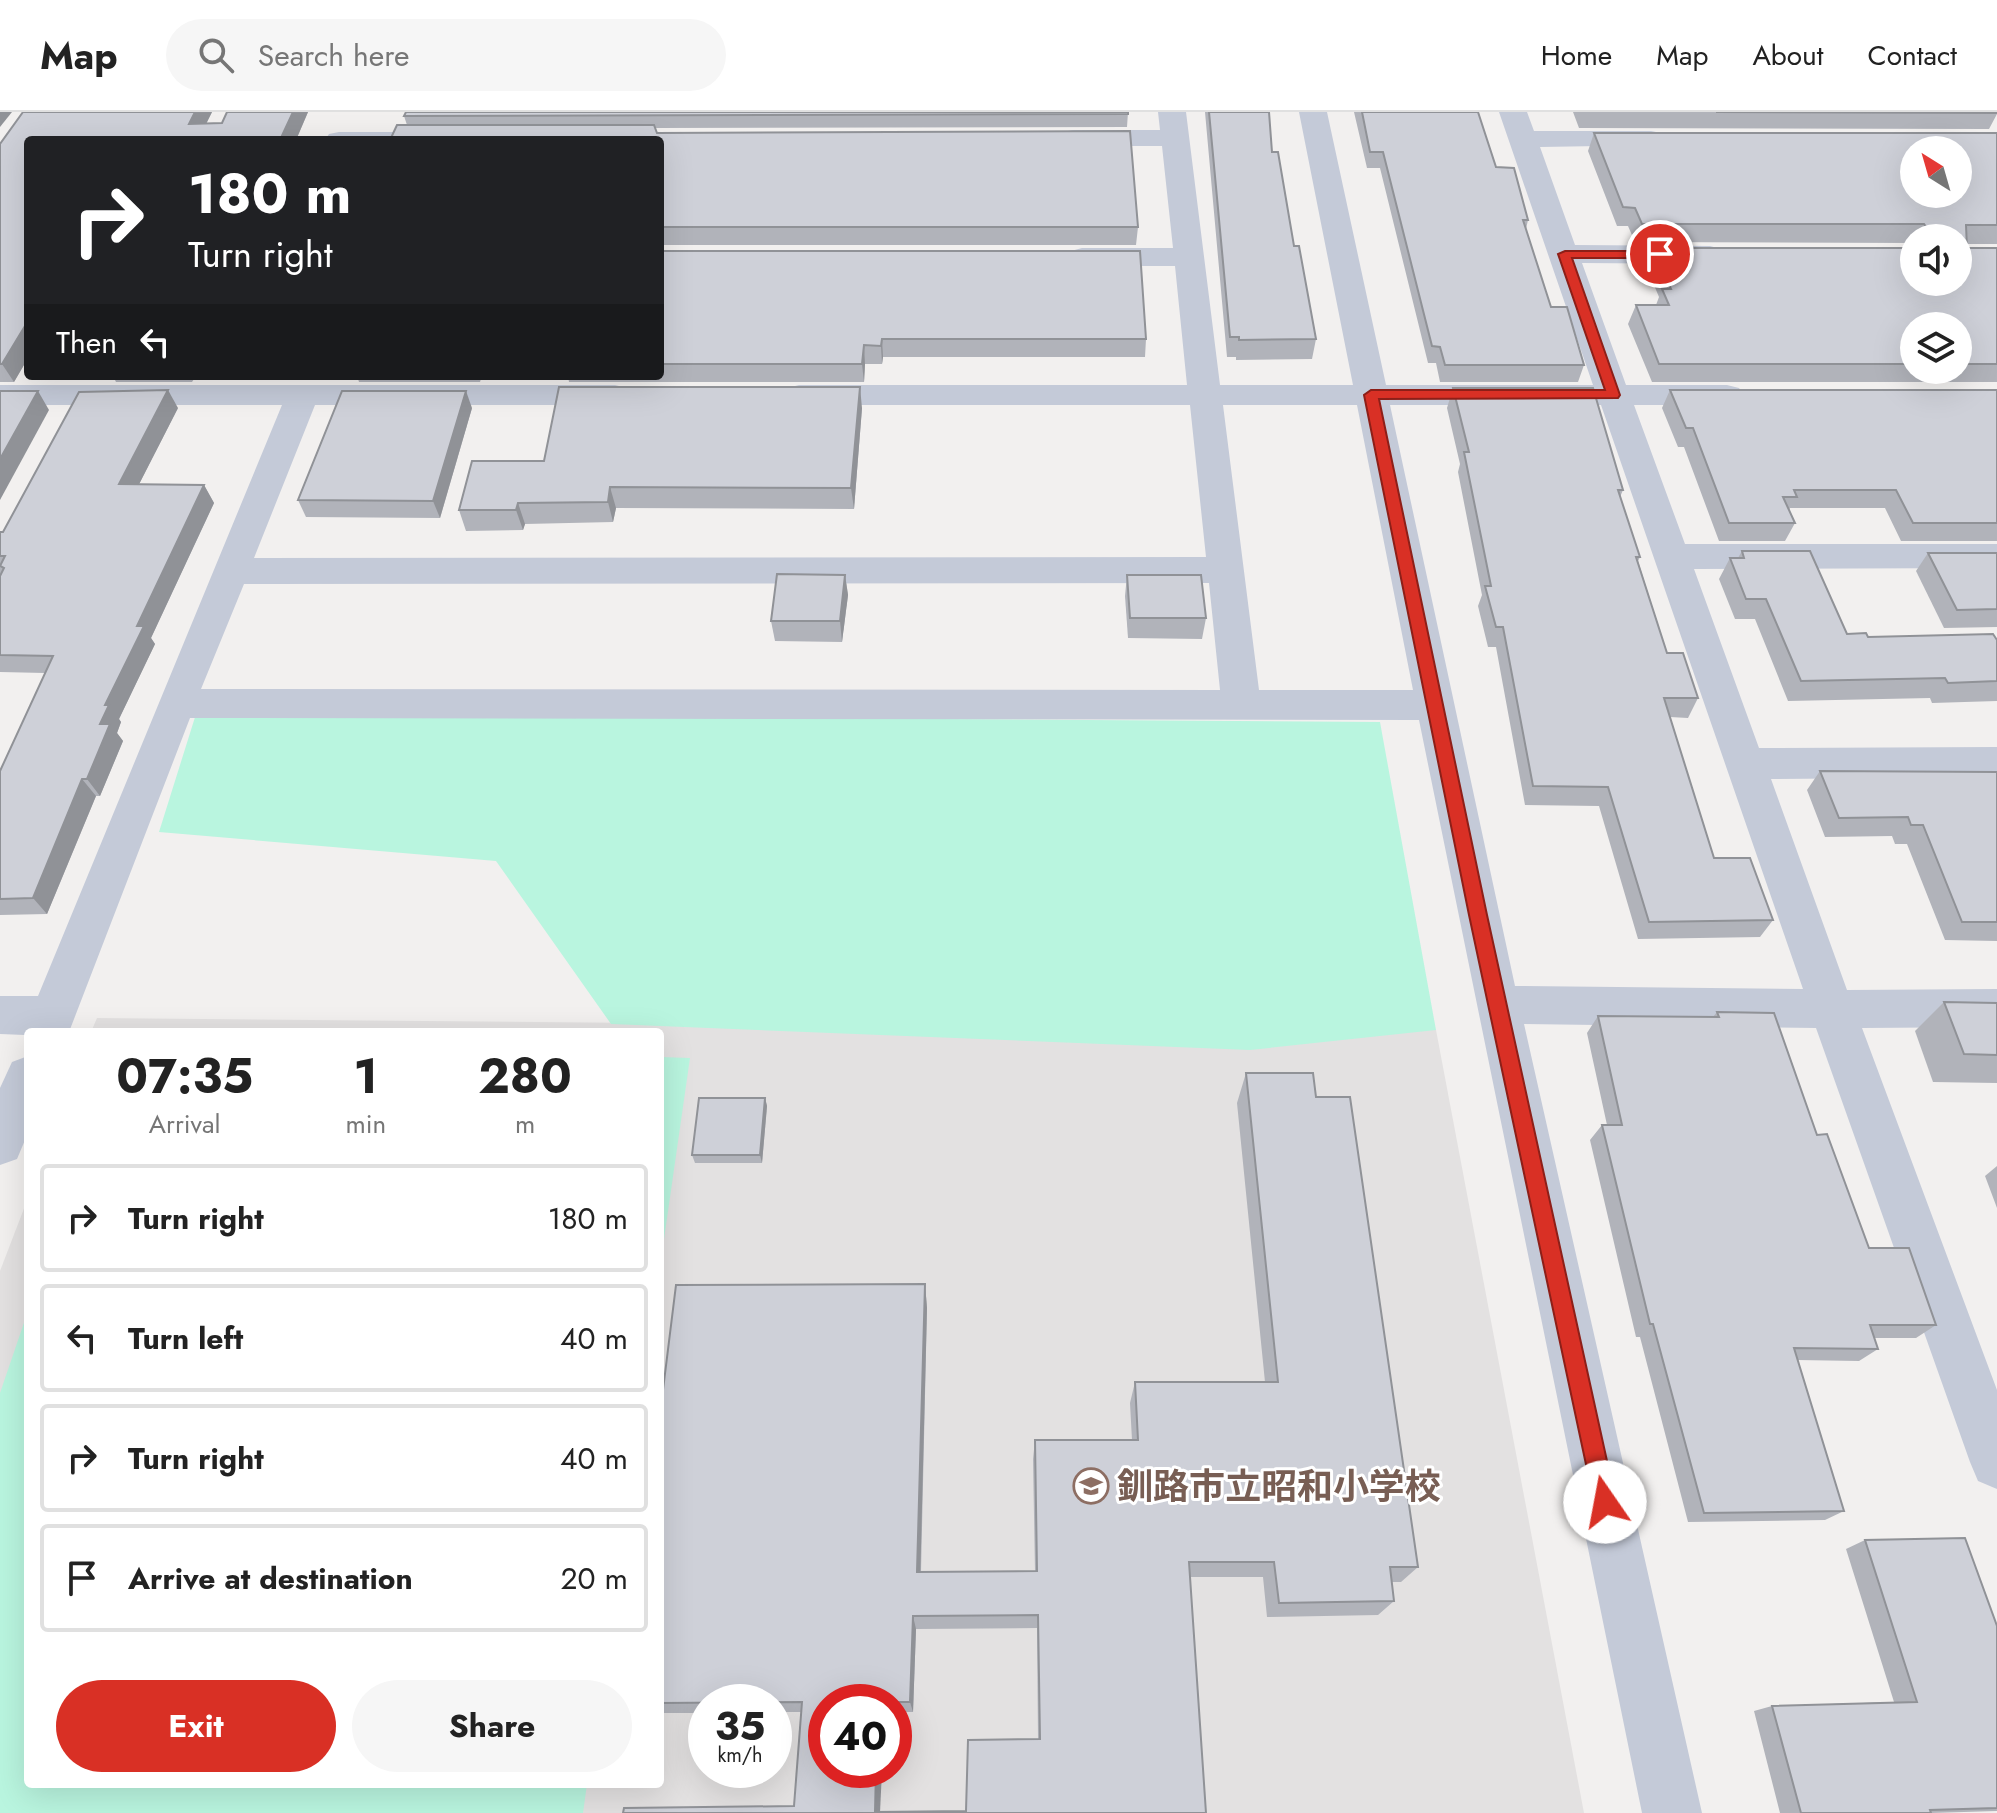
<!DOCTYPE html>
<html lang="en">
<head>
<meta charset="utf-8">
<style>
	body { margin:0; font-family:Jost,"Noto Sans JP",sans-serif; background:#f6f6f6; color:#222; height:100vh; display:flex; flex-direction:column; font-size:30px; white-space:nowrap }
	* { box-sizing:border-box; margin:0 }
	p { font-size:26px; color:#767676 }
	.icon { flex:none; width:44px; height:44px; fill:none; stroke:currentColor; stroke-width:2; stroke-linecap:round; stroke-linejoin:round }
	.map { position:relative; flex:1; overflow:hidden }
	.sheet { position:absolute; left:24px; top:916px; width:640px; height:760px; display:flex; flex-direction:column; background:#fff; border-radius:8px; box-shadow:0 8px 32px #0002 }
	.sheet>* { flex:none }
	.hud { position:absolute; left:24px; top:24px; width:640px; height:244px; border-radius:8px; box-shadow:0 8px 32px #0002; background:#202124; color:#fff; overflow:hidden }
	.needle { width:52px; rotate:323deg }
	.controls { position:absolute; left:1900px; top:24px; display:grid; gap:16px }
	.controls a { display:grid; place-items:center; width:72px; height:72px; border-radius:50%; background:#fff; box-shadow:0 8px 32px #0002; font-size:40px }
	.speed { position:absolute; left:688px; top:1572px; display:flex; gap:16px; font-size:40px; font-weight:700; text-align:center }
	.speed>* { display:grid; place-content:center; width:104px; height:104px; border-radius:50%; background:#fff; box-shadow:0 8px 32px #0002; line-height:1 }
	.speed small { font-size:20px; font-weight:400 }
	.speed .limit { border:12px solid #d22; background:#fff; color:#111 }
	.pin { position:absolute; display:grid; place-items:center; width:68px; height:68px; color:#fff; margin:-34px; border:4px solid #fff; border-radius:50%; box-shadow:0 2px 8px #0007 }
	.me { position:absolute; width:88px; margin:-44px; rotate:348deg; stroke-linejoin:round; filter:drop-shadow(0 0 6px #0008) }
	.turn { display:flex; align-items:center; gap:28px; height:168px; padding:0 32px; font-size:36px }
	.turn .icon { width:104px; height:104px; stroke-width:2.5 }
	.turn b { display:block; font-size:56px; line-height:68px }
	.then { display:flex; align-items:center; height:76px; padding:0 32px; background:#0003; gap:16px; font-size:30px }
	.eta { display:flex; justify-content:space-evenly; align-items:center; height:136px; text-align:center }
	.eta b { font-size:48px; font-weight:700; line-height:56px }
	.action { display:flex; gap:16px; margin-top:auto; padding:16px 32px }
	.action a { flex:1; height:92px; border-radius:48px; background:#d93025; color:#fff; font-size:32px; font-weight:700; line-height:92px; text-align:center }
	.action a+a { background:#f6f6f6; color:#222 }
	ul { padding:0; list-style:none }
	li { display:flex; align-items:center; gap:24px; height:108px; margin:0 16px 12px; padding:0 16px; border:4px solid #e0e0e0; border-radius:8px }
	li div { flex:1 }
	li b { display:block; font-size:30px }
	li em { font-style:normal }
	header { display:flex; align-items:center; gap:48px; box-sizing:border-box; height:112px; padding:0 40px; background:#fff; border-bottom:2px solid #e0e0e0 }
	header strong { font-size:38px }
	nav { display:flex; gap:44px; margin-inline-start:auto; font-size:28px }
	.search { width:560px; height:72px; background:#f6f6f6; display:flex; align-items:center; gap:20px; box-sizing:border-box; padding:0 28px; border-radius:44px; color:#767676; font-size:30px }
	.map>svg:first-child { display:block }
</style>
</head>
<body>
<header>
<strong>Map</strong>
<div class="search"><svg class="icon" aria-label="search" viewBox="0 0 24 24"><circle cx="10" cy="10" r="6"/><path d="M15 15l6 6"/></svg>Search here</div>
<nav><a>Home</a><a>Map</a><a>About</a><a>Contact</a></nav>
</header>
<div class="map">
<svg width="1997" height="1701" viewBox="0 0 1997 1701">
	<rect width="100%" height="100%" fill="#f2f0ef"/>
	<!-- education -->
	<path fill="#e3e1e1" fill-rule="evenodd" d="M97 906 1436 918 1584 1701H0V1159L28 1086V1672H660V920H91ZM706 1590H774V1658H706ZM826 1590H894V1658H826Z"/>
	<!-- green -->
	<g fill="#b9f5df">
		<polygon points="196,602 1380,610 1436,918 1250,938 611,912 496,749 159,720"/>
		<polygon points="660,945 690,946 660,1155"/>
		<polygon points="28,1199 28,1672 587,1672 583,1701 0,1701 0,1281"/>
	</g>
	<g fill="none" stroke-linecap="round" stroke-linejoin="round">
		<!-- minor -->
		<g fill="#c4cad8" fill-rule="evenodd">
			<path d="M1158 0H1186L1220 273H1353L1299 0H1327L1386 273H1593L1499 0H1527L1534 19H1651L1661 21 1665 27 1661 33 1540 35 1575 133 1710 134 1721 137 1725 143 1721 149 1710 152 1582 151 1626 273H1727L1739 276 1744 283 1739 290 1727 293H1634L1685 432H1997V456L1694 457 1759 636 1997 635V665L1771 667 1847 878 1997 877V915L1862 916 1997 1278V1377L1978 1369 1970 1350 1816 916 1524 912 1702 1701H1642L1419 608 190 606 69 920H28V930L25 923 0 922V884H38L282 293H0V273H615L627 276 632 283 627 290 615 293H315L254 446 1206 445 1190 293H799L787 290 782 283 787 276 799 273H1187L1175 154H1082L1071 151 1067 145 1071 139 1082 136H1173L1162 34H1073L1063 32 1059 26 1063 20 1073 18H1160ZM1223 293H1357L1413 578H1259ZM1390 293H1601L1803 877 1515 874ZM1209 471 1220 578 201 577 244 472Z"/>
			<polygon points="339,20 448,20 458,22 462,28 325,28 329,22"/>
			<polygon points="28,944 28,1021 17,1047 0,1053 0,976 12,950"/>
		</g>
	</g>
	<!-- wall -->
	<g fill="#b1b3ba" fill-rule="evenodd">
		<polygon points="212,0 206,12 222,11 227,0 308,0 296,28 28,28 28,246 14,270 0,270 0,32"/>
		<polygon points="1128,0 1127,15 655,16 657,21 1138,115 1136,133 660,133 660,28 407,13 404,4"/>
		<polygon points="1205,0 1269,0 1272,40 1316,227 1312,247 1236,248 1236,245 1227,245"/>
		<polygon points="1354,0 1478,0 1496,55 1528,108 1526,117 1551,195 1584,253 1578,270 1440,270 1436,251 1428,251 1380,56 1367,56"/>
		<polygon points="1573,0 1997,0 1997,2 1989,17 1579,16"/>
		<path d="M1594 21H1997V132H1966L1967 136H1997V270H1652L1628 212 1636 193H1656L1659 185 1646 154 1653 136 1914 170 1958 126H1914V131L1635 130 1628 114H1617L1588 39ZM1914 214H1958V258H1914Z"/>
		<polygon points="660,139 1146,227 1145,245 883,245 882,252 865,252 864,270 569,270 568,264 660,264"/>
		<polygon points="113,264 196,264 192,270 116,270"/>
		<polygon points="357,264 482,264 480,270 359,270"/>
		<polygon points="1453,276 1623,378 1620,385 1640,445 1638,449 1667,541 1698,586 1688,606 1670,605 1714,746 1773,808 1760,825 1638,827 1599,694 1525,693 1496,535 1488,535 1478,494 1482,483 1458,360 1460,352 1447,296"/>
		<polygon points="1670,278 1997,278 1997,429 1901,429 1885,396 1790,396 1789,398 1795,411 1785,429 1719,429 1684,335 1678,335 1662,296"/>
		<polygon points="178,296 139,372 204,373 214,391 151,526 155,532 119,607 121,610 117,621 123,629 100,684 96,684 47,802 0,803 0,659 45,561 0,560 0,464 1,462 0,462 0,420 3,420"/>
		<polygon points="472,296 440,406 306,405 298,388"/>
		<polygon points="862,296 854,397 616,396 613,410 525,412 523,418 466,419 459,398 544,349"/>
		<polygon points="1742,439 1847,522 1868,525 1997,528 1997,589 1932,591 1930,586 1788,589 1755,507 1735,507 1719,467 1730,446 1738,446"/>
		<polygon points="1928,441 1997,441 1997,515 1944,516 1916,459"/>
		<polygon points="845,463 848,483 842,530 775,529 771,509"/>
		<polygon points="1127,463 1206,506 1202,527 1128,526 1125,484"/>
		<polygon points="1820,659 1997,660 1997,829 1945,828 1907,732 1895,732 1892,724 1825,725 1807,678"/>
		<polygon points="1944,890 1997,891 1997,971 1933,970 1915,919"/>
		<polygon points="1717,900 1817,1023 1869,1136 1936,1213 1916,1226 1874,1226 1878,1237 1859,1249 1797,1248 1844,1399 1825,1408 1688,1410 1640,1225 1636,1225 1590,1028 1602,1013 1607,1013 1587,921 1598,904 1713,905"/>
		<path d="M1246 961 1316 985 1418 1455 1401 1470H1392L1394 1489 1378 1503 1267 1505 1263 1465H1190L1206 1701H623L794 1694 801 1600H774V1590H706V1601H660V1302L925 1172 927 1196 921 1460 1035 1459 1033 1347 1035 1328H1132L1130 1291 1135 1270H1265L1237 991ZM1037 1516 1038 1627 966 1699 880 1700 826 1590H894V1600H913L916 1517Z"/>
		<polygon points="765,986 767,994 762,1051 695,1051 692,1043"/>
		<polygon points="1997,1054 1997,1096 1985,1064"/>
		<polygon points="1865,1428 1997,1514 1997,1699 1931,1701 1780,1701 1754,1599 1772,1594 1894,1590 1846,1437"/>
	</g>
	<!-- shaded-wall -->
	<g fill="#909297">
		<polygon points="0,0 12,0 0,15"/>
		<polygon points="195,0 212,0 198,28 189,12"/>
		<polygon points="293,0 308,0 296,28 280,28"/>
		<polygon points="28,209 28,246 14,270 2,252"/>
		<polygon points="882,227 883,245 882,252 881,234"/>
		<polygon points="864,233 865,252 864,270 862,252"/>
		<polygon points="860,275 862,296 854,397 851,376"/>
		<polygon points="168,278 178,296 130,390 119,372"/>
		<polygon points="38,279 49,298 0,388 0,347"/>
		<polygon points="466,279 472,296 440,406 433,389"/>
		<polygon points="204,373 214,391 151,526 155,532 119,607 121,610 117,621 123,629 100,684 87,667 105,593 137,514"/>
		<polygon points="610,375 616,396 613,410 608,390"/>
		<polygon points="518,391 525,412 523,418 516,398"/>
		<polygon points="845,463 848,483 842,530 840,509"/>
		<polygon points="82,667 96,684 47,802 33,786"/>
		<polygon points="765,986 767,994 762,1051 760,1043"/>
		<polygon points="925,1172 927,1196 920,1474 917,1460"/>
		<polygon points="913,1504 916,1517 913,1600 910,1590"/>
		<polygon points="876,1658 882,1658 880,1701 875,1700"/>
	</g>
	<!-- building -->
	<g fill="#ced0d8" stroke="#909297" stroke-width="2" fill-rule="evenodd">
		<polygon points="23,0 195,0 189,12 222,11 227,0 293,0 280,28 28,28 28,209 2,252 0,252 0,32"/>
		<polygon points="406,0 1128,0 1128,2 404,4"/>
		<polygon points="1209,0 1269,0 1272,40 1278,40 1294,134 1299,134 1316,227 1239,228 1239,225 1230,225"/>
		<polygon points="1362,0 1478,0 1496,55 1514,56 1528,108 1523,108 1551,195 1567,195 1584,253 1445,253 1440,235 1432,234 1383,40 1370,40"/>
		<polygon points="1716,0 1997,0 1997,1"/>
		<polygon points="397,13 654,13 657,21 1130,19 1138,115 660,115 660,28 390,28"/>
		<path d="M1594 21H1997V113H1966L1967 136H1997V252H1958V214H1914V252H1659L1636 193H1669L1662 177H1671L1653 136H1914V170H1958V126H1927V116L1924 112H1642L1635 96 1623 95ZM1914 38H1958V82H1914Z"/>
		<polygon points="660,139 1140,139 1146,227 882,227 881,234 864,233 862,252 660,252"/>
		<polygon points="559,275 860,275 851,376 610,375 608,390 518,391 516,398 459,398 472,349 544,349"/>
		<polygon points="1453,276 1593,276 1623,378 1618,378 1640,445 1636,445 1667,541 1683,541 1698,586 1664,586 1714,746 1750,746 1773,808 1649,810 1608,675 1533,674 1503,515 1496,515 1485,474 1491,474 1464,340 1469,340"/>
		<polygon points="168,278 119,372 204,373 137,514 144,514 105,593 109,593 100,612 110,612 87,667 82,667 33,786 0,787 0,659 53,544 0,543 0,464 4,456 0,454 5,444 0,444 0,420 3,420 79,280"/>
		<polygon points="1670,278 1997,278 1997,411 1913,411 1896,378 1794,378 1797,385 1783,385 1795,411 1729,411 1693,316 1686,316"/>
		<polygon points="0,279 38,279 0,347"/>
		<polygon points="342,279 466,279 433,389 298,388"/>
		<polygon points="1742,439 1810,439 1847,522 1866,521 1868,525 1993,522 1997,528 1997,569 1948,571 1945,566 1801,569 1766,487 1746,487 1730,446 1744,446"/>
		<polygon points="1928,441 1997,441 1997,497 1957,498"/>
		<polygon points="777,462 845,463 840,509 771,509"/>
		<polygon points="1127,463 1201,463 1206,506 1130,506"/>
		<polygon points="1820,659 1997,660 1997,810 1962,810 1923,713 1911,713 1908,705 1839,706"/>
		<polygon points="1944,890 1997,891 1997,943 1964,942"/>
		<polygon points="1717,900 1774,901 1817,1023 1827,1022 1869,1136 1909,1136 1936,1213 1870,1213 1878,1237 1794,1236 1844,1399 1704,1401 1653,1212 1650,1212 1602,1013 1622,1013 1598,904 1719,905"/>
		<path d="M1246 961H1313L1316 985H1350L1418 1455H1390L1394 1489 1279 1491 1274 1450H1189L1206 1701H623L624 1696 794 1694 802 1590 660 1591V1302L676 1173 925 1172 917 1460 1037 1459 1035 1328H1138L1135 1270H1278ZM1038 1503 1040 1627 968 1628 966 1699 875 1700 876 1658H826V1590H910L913 1504Z"/>
		<polygon points="699,986 765,986 760,1043 692,1043"/>
		<polygon points="1965,1426 1997,1514 1997,1696 1930,1698 1931,1701 1801,1701 1772,1594 1917,1590 1865,1428"/>
	</g>
	<!-- route -->
	<polygon fill="#d93025" stroke="#8d1f18" stroke-width="2" points="1565,139 1660,139 1666,142 1660,146 1572,146 1620,283 1618,286 1379,287 1487,803 1616,1390 1613,1398 1605,1401 1597,1398 1594,1390 1469,803 1364,283 1371,278 1605,278 1558,142"/>
	<!-- icons -->
	<defs>
		<symbol id="school-ring" viewBox="-11 -11 22 22"><circle r="9.5" fill="#fff" stroke="#8d6e63" stroke-width="1.5"/><path d="M0-5L7-2L0 1L-7-2ZM-4 1L0 2.5L4 1V4Q0 6-4 4Z" fill="#8d6e63"/></symbol>
	</defs>
	<g fill-rule="evenodd">
		<use href="#school-ring" x="1071" y="1354" width="40" height="40"/>
	</g>
	<g text-anchor="middle" stroke-width="6" stroke-linejoin="round" paint-order="stroke">
		<!-- near-education labels -->
		<g font-size="36" font-weight="bold" fill="#785e54" stroke="#fff" text-anchor="start">
			<text x="1117" y="1387">釧路市立昭和小学校</text>
		</g>
	</g>
</svg>
<div class="controls">
<a><svg class="needle" viewBox="-14 -14 28 28"><path d="M0-13l5 13h-10z" fill="#e53935"/><path d="M0 13l5-13h-10z" fill="#767676"/></svg></a>
<a><svg class="icon" aria-label="sound" viewBox="0 0 24 24"><path d="M4 9h4l5-4v14l-5-4H4zM17 9q2 3 0 6"/></svg></a>
<a><svg class="icon" aria-label="layers" viewBox="0 0 24 24"><path d="M12 4l9 5-9 5-9-5zM3 14l9 5 9-5"/></svg></a>
</div>
<div class="speed"><div>35<small>km/h</small></div><div class="limit">40</div></div>
<div class="pin" style="left:1660px;top:142px;background:#d93025"><svg class="icon" aria-label="arrive" viewBox="0 0 24 24"><path d="M6 21V4h12l-3 4 3 4H6"/></svg></div>
<svg class="me" style="left:1605px;top:1390px" viewBox="-20 -20 40 40"><circle r="19" fill="#fff"/><path d="M0-13L10 11 0 6-10 11z" fill="#d93025"/></svg>
<div class="hud">
<div class="turn"><svg class="icon" aria-label="right" viewBox="0 0 24 24"><path d="M7 20v-9h11M14 6l5 5-5 5"/></svg><div><b>180 m</b>Turn right</div></div>
<div class="then">Then<svg class="icon" aria-label="left" viewBox="0 0 24 24"><path d="M17 20v-9H6M10 6l-5 5 5 5"/></svg></div>
</div>
<section class="sheet">
<div class="eta">
<div><b>07:35</b><p>Arrival</p></div>
<div><b>1</b><p>min</p></div>
<div><b>280</b><p>m</p></div>
</div>
<ul>
<li><svg class="icon" aria-label="right" viewBox="0 0 24 24"><path d="M7 20v-9h11M14 6l5 5-5 5"/></svg><div><b>Turn right</b></div><em>180 m</em></li>
<li><svg class="icon" aria-label="left" viewBox="0 0 24 24"><path d="M17 20v-9H6M10 6l-5 5 5 5"/></svg><div><b>Turn left</b></div><em>40 m</em></li>
<li><svg class="icon" aria-label="right" viewBox="0 0 24 24"><path d="M7 20v-9h11M14 6l5 5-5 5"/></svg><div><b>Turn right</b></div><em>40 m</em></li>
<li><svg class="icon" aria-label="arrive" viewBox="0 0 24 24"><path d="M6 21V4h12l-3 4 3 4H6"/></svg><div><b>Arrive at destination</b></div><em>20 m</em></li>
</ul>
<div class="action"><a>Exit</a><a>Share</a></div>
</section>
</div>
</body>
</html>
